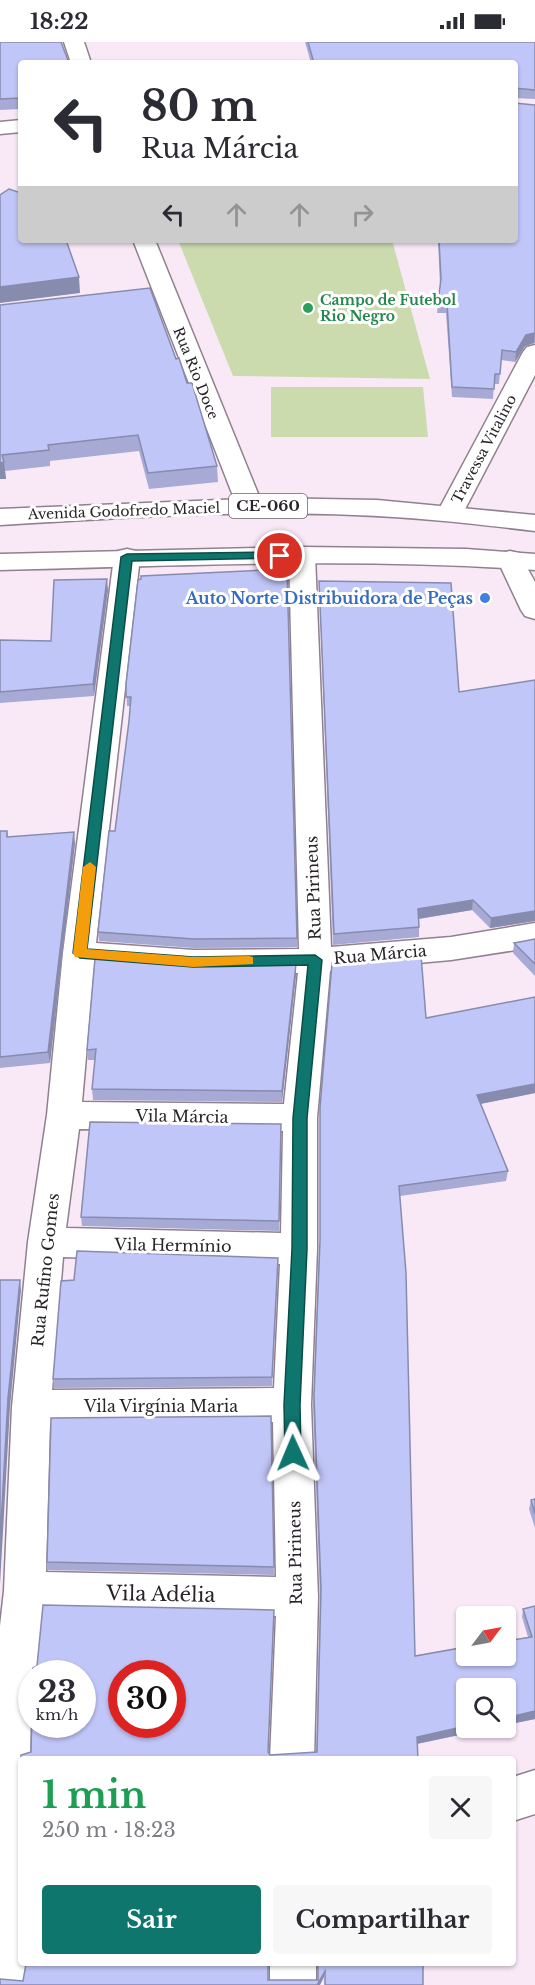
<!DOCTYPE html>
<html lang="pt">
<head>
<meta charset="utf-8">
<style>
	body { margin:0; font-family:"Libre Baskerville",serif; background:#f7f7f7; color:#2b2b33; height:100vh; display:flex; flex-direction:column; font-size:22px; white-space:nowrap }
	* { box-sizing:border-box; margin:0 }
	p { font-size:20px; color:#7c7c81 }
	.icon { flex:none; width:33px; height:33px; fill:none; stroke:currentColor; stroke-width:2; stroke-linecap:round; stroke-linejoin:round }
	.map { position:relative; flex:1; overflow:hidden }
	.drawer { position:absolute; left:18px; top:1714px; width:498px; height:210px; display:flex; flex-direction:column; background:#fff; border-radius:6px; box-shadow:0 2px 4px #0004 }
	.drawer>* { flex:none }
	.guide { position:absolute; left:18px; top:18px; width:500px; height:183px; border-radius:6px; box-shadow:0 2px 4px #0004; background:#fff; color:#2b2b33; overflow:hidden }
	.needle { width:39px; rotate:58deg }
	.buttons { position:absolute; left:456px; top:1564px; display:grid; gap:12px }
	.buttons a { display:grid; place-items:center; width:60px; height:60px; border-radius:6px; background:#fff; box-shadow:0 2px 4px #0004; font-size:30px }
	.speed { position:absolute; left:18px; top:1618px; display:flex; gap:12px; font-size:30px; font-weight:700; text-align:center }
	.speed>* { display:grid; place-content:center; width:78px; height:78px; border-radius:50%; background:#fff; box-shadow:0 2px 4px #0004; line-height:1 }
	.speed small { font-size:15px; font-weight:400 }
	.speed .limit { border:9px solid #d22; background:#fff; color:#111 }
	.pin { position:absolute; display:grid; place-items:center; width:51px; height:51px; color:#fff; margin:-26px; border:3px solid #fff; border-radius:50%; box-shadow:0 2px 6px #0007 }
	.me { position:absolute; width:66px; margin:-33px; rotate:359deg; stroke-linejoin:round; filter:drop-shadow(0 0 4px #0008) }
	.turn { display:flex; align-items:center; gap:21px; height:126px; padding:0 24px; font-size:27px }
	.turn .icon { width:78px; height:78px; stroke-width:2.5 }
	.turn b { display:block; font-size:42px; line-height:51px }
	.lanes { display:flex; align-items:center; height:57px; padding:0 24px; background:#0003; justify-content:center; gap:30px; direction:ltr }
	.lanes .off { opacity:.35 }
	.round { display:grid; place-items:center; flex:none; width:63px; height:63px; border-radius:6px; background:#f7f7f7 }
	.overview { display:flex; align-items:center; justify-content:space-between; height:102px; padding:0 24px }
	h1 { font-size:36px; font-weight:800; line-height:45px; color:#1e9e55 }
	.cta { display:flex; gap:12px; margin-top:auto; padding:12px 24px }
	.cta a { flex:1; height:69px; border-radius:6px; background:#0f766e; color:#fff; font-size:24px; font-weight:800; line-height:69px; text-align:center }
	.cta a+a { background:#f7f7f7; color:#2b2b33 }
	.status { display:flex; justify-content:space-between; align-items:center; height:42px; padding:0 30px; background:#fff; direction:ltr }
	.status svg { height:16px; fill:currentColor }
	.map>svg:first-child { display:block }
</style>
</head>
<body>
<div class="status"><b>18:22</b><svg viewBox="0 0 49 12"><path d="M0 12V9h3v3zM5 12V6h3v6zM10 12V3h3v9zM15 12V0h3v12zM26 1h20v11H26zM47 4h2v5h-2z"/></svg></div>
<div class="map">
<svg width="535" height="1943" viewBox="0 0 535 1943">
	<rect width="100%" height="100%" fill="#f9e9f7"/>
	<!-- green -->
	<g fill="#cbdbae">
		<polygon points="178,198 392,198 430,337 233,334"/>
		<polygon points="271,345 423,345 428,395 271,395"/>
	</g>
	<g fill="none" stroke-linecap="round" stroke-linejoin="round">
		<defs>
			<g id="street">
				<polygon points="64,0 84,0 91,21 71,21"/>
				<polygon points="21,78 21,90 0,92 0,80"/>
				<polygon points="133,198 155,198 263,464 259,469 250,472 241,469 237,464"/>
				<polygon points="535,303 535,333 463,471 459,477 450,479 441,477 437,471 523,310 527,305"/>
				<path d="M302 505 311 507 315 513 331 905 451 895 535 881V905L451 918 330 929 317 1076V1207L311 1363 318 1555 314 1718H270L276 1574 43 1569 36 1632H32L30 1718H21V1922H26L25 1943H0V1584L4 1549 12 1365 28 1200 47 1073 63 911 114 515 118 509 127 507 136 509 140 515 96 901 194 908 299 907 289 513 293 507ZM94 924 194 932 298 931 284 1062 82 1060ZM79 1087 283 1089 281 1191 66 1186ZM63 1215 280 1222 274 1346 52 1348ZM273 1380 276 1535 46 1530 50 1382Z"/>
				<polygon points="510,509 519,511 535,540 535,577 525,574 521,568 497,517 501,511"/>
				<polygon points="535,1728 535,1772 513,1779 513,1735"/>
				<rect x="270" y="1922" width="46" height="21"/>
			</g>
			<g id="primary">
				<path d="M266 456 377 458 535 473V489C475 482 415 475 354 473 236 468 118 476 0 483V467Z"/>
				<path d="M302 505 466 507 535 512V528C357 515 178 524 0 528V512Z"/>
			</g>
		</defs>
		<!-- street casing -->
		<use href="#street" stroke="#8f818e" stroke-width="3"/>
		<!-- primary casing -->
		<use href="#primary" stroke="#8f818e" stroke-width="3"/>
		<!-- street -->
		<use href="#street" fill="#fff" fill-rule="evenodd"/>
		<!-- primary -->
		<use href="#primary" fill="#fff" fill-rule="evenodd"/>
	</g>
	<!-- wall -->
	<g fill="#a6aad5">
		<polygon points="0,0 21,21 21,67 0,68"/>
		<polygon points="305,0 535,0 535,57 514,56 514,21 311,21"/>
		<polygon points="535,63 535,301 525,304 515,320 501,318 499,342 494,342 493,357 452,355 446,271 437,271 440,244 438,198 514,198"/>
		<polygon points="0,263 176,317 217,424 218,440 149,447 139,409 50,419 50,424 5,429 6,437 0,437"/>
		<polygon points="319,539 459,650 535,638 535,879 490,886 472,868 419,877 419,895 333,903"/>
		<polygon points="108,548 94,654 0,661 0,598 51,599"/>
		<polygon points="126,642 297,896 297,905 194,906 99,899 98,890 115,789 129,679 130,664 127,664"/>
		<polygon points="0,789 7,789 8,795 75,801 50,1021 0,1026"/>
		<polygon points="535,897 535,934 513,911 514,901"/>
		<polygon points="296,922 296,933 282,1060 93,1058 92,1047 95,1018 88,1018 87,1008 193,923"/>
		<polygon points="426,976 535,1051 480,1062 508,1129 506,1139 400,1154 415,1614 528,1595 522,1575 523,1567 535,1564 535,1677 506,1683 506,1647 466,1686 492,1686 417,1702 418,1718 21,1718 268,1711 270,1713 316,1710 320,1555 313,1363 319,1206"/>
		<polygon points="281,1082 279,1189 82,1184 81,1175"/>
		<polygon points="278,1224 272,1344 54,1346 53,1337 74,1238"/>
		<polygon points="271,1374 274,1533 48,1528 47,1520"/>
		<polygon points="535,1457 535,1486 529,1467 531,1458"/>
	</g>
	<!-- shaded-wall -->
	<g fill="#878bae">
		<polygon points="79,235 80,251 0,261 0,245"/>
		<polygon points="535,291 534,301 525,304 515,320 516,310 526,293"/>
		<polygon points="4,420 6,437 0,437 0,421"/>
		<polygon points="107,537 108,548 94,654 93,642"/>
		<polygon points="74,790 75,801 50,1021 48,1010"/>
		<polygon points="473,858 472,868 417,877 418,867"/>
		<polygon points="535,869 535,879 490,886 491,876"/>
		<polygon points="296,922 296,933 282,1060 282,1049"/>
		<polygon points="535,1042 535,1051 475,1063 477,1053"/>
		<polygon points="20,1238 21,1248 10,1365 0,1543 0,1501 8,1356"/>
		<polygon points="535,1669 535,1677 506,1683 506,1676"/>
		<polygon points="466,1684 466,1686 492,1686 416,1702 417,1695"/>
		<polygon points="325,1929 324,1935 320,1943 317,1943"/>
	</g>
	<!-- building -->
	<g fill="#c1c6f8" stroke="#878bae" stroke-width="1.5" fill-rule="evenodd">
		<polygon points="0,0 61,0 69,21 21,21 21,56 0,57"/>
		<polygon points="308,0 535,0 535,48 514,46 514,21 314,21"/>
		<polygon points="514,61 535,63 535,291 526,293 516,310 502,308 500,332 495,332 494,347 452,345 447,261 438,260 441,237 439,198 514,198"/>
		<polygon points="9,147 21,151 21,198 66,198 79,235 0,245 0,153"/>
		<polygon points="150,246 176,317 179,316 187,341 192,341 217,424 148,431 138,393 48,403 49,408 2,413 4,420 0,421 0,263"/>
		<polygon points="287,527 297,896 194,897 98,890 109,789 115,789 129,679 131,655 126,655 126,642 138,538 141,537 141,534"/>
		<polygon points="107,537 93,642 0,650 0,598 51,599 54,538"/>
		<polygon points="319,539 451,541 459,650 535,638 535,869 491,876 473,858 418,867 419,885 334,892"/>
		<polygon points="0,789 7,789 7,795 74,790 48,1010 0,1015"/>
		<polygon points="535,897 535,922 514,901"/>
		<path d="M421 913 426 976 535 955V1042L477 1053 508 1129 399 1144 406 1231 415 1614 466 1605V1614H506V1599L532 1595 523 1567 535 1564V1669L506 1676V1647H466V1684L417 1695 418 1718H21V1713L31 1710 32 1669V1683H82V1632H32L33 1626 37 1624 43 1563 274 1568 268 1710 270 1713 317 1710 321 1547 314 1354 320 1198V1066L332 921ZM122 1632H172V1683H122Z"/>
		<polygon points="95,916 193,923 296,922 282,1049 92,1047 96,1007 87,1008"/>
		<polygon points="90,1080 281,1082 279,1179 81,1175"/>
		<polygon points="77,1209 278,1216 272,1335 53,1337 61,1239 74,1238"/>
		<polygon points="0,1238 20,1238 8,1356 0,1501"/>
		<polygon points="271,1374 274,1525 47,1520 51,1376"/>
		<polygon points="535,1457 535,1472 531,1458"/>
		<polygon points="26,1922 268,1922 268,1938 318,1938 318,1922 423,1922 423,1943 325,1943 325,1929 317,1943 0,1943 0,1937 23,1939"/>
	</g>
	<!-- route -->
	<polygon fill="#0f766e" stroke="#0a4d48" stroke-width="1.5" points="280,510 284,511 284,516 132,519 87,907 193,915 315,913 322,918 307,1076 307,1207 300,1363 301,1411 299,1416 293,1418 287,1416 285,1411 284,1363 292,1207 293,1076 308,923 193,925 80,916 73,911 121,515 127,512"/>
	<!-- slow -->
	<polygon fill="#f59e0b" points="90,820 96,825 87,907 193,915 249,914 253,915 253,922 193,925 75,915 73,911 83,825"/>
	<!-- markers -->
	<circle fill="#2e9e5b" stroke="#fff" stroke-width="2" cx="308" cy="266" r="6"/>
	<circle fill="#3f7fe0" stroke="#fff" stroke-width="2" cx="485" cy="556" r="6"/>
	<g text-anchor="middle" stroke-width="6" stroke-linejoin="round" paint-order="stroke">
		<!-- far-leisure labels -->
		<g font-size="14" font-weight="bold" fill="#27864d" stroke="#fff" text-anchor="start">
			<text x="320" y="263">Campo de Futebol<tspan x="320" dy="16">Rio Negro</tspan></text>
		</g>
		<!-- far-street labels -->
		<g font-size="14" fill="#292429" stroke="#fff">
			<text transform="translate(196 331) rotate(68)" y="5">Rua Rio Doce</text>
			<text transform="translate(484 407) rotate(-62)" y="5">Travessa Vitalino</text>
			<text transform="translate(124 469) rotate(-2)" y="5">Avenida Godofredo Maciel</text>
		</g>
		<!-- shield labels -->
		<rect fill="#fff" stroke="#696669" stroke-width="1.5" x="229" y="452" width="78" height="24" rx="4.5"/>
		<g font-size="15" font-weight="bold" fill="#292429">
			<text x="268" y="469">CE-060</text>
		</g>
		<!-- shop labels -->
		<g font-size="16" font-weight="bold" fill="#366cbe" stroke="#fff" text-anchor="end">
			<text x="473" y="562">Auto Norte Distribuidora de Peças</text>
		</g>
		<!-- street labels -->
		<g font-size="16" fill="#292429" stroke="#fff">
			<text transform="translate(313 846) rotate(-92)" y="6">Rua Pirineus</text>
			<text transform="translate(380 912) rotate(-5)" y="6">Rua Márcia</text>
			<text transform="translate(182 1074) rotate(1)" y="6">Vila Márcia</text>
			<text transform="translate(173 1203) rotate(1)" y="6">Vila Hermínio</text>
			<text transform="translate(45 1228) rotate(-84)" y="6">Rua Rufino Gomes</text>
			<text x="161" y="1370">Vila Virgínia Maria</text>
			<text transform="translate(295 1511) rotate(-91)" y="6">Rua Pirineus</text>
		</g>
		<!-- near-street labels -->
		<g font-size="20" fill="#292429" stroke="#fff">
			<text transform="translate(161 1552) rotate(1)" y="7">Vila Adélia</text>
		</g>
	</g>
</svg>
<div class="buttons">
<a><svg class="needle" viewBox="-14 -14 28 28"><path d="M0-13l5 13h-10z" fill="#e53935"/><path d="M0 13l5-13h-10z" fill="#7c7c81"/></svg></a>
<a><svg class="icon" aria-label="search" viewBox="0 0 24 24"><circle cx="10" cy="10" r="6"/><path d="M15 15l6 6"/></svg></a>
</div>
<div class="speed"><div>23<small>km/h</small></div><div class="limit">30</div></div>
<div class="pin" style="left:280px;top:514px;background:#d93025"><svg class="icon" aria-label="arrive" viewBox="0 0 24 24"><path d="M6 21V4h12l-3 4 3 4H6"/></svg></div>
<svg class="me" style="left:293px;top:1411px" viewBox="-20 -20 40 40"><path d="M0-17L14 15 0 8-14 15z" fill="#0f766e" stroke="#fff" stroke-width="4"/></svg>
<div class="guide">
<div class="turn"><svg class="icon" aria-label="left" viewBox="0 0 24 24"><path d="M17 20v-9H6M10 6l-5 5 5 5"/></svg><div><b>80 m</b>Rua Márcia</div></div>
<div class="lanes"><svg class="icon" aria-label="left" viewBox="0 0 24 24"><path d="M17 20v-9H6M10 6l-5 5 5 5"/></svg><svg class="icon off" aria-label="ahead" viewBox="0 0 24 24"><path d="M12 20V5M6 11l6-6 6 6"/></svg><svg class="icon off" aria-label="ahead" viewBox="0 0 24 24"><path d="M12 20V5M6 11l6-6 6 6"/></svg><svg class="icon off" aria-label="right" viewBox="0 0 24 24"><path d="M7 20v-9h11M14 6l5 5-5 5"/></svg></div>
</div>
<section class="drawer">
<div class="overview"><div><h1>1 min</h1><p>250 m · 18:23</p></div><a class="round"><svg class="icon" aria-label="close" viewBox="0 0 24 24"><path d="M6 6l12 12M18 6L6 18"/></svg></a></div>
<div class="cta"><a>Sair</a><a>Compartilhar</a></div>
</section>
</div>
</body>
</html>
